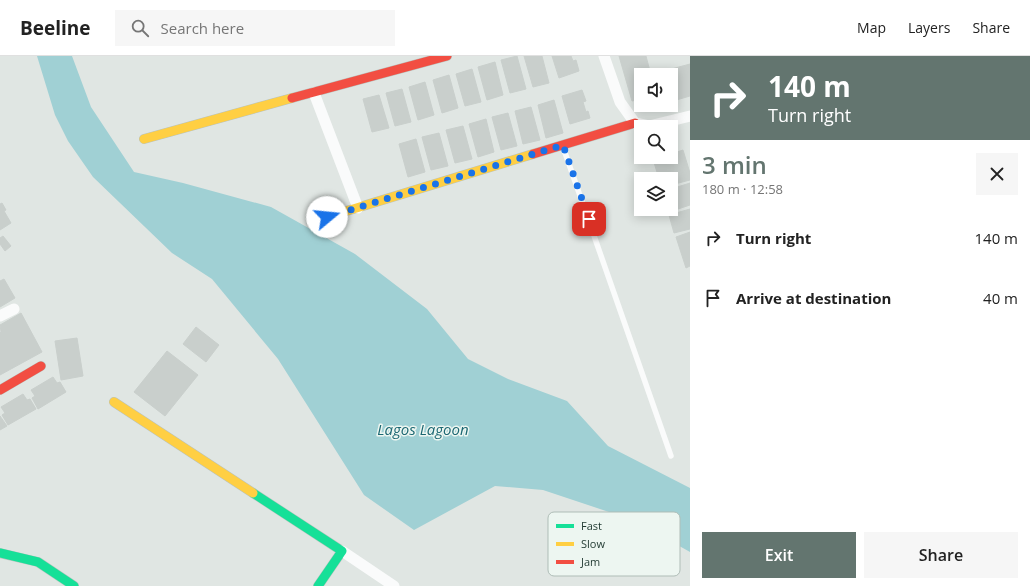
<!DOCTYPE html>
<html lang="en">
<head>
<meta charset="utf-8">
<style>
	body { margin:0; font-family:"Open Sans",sans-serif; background:#f6f6f6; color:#222; height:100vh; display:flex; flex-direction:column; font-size:15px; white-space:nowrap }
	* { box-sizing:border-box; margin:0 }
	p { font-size:13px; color:#767676 }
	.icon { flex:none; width:22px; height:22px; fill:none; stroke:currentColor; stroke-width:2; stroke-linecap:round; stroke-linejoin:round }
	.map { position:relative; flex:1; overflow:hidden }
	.drawer { display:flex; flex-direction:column; background:#fff; width:340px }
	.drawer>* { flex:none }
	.hud { background:#63756f; color:#fff; overflow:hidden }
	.buttons { position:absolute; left:634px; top:12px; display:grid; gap:8px }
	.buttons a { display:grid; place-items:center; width:44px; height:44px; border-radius:0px; background:#fff; box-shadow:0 2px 10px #0003; font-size:20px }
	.pin { position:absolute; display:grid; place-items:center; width:34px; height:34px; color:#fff; margin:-17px; border-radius:8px; box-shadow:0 2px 6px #0006 }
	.me { position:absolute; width:44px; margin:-22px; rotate:73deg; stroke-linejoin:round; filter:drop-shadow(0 0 3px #0008) }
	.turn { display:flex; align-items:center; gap:14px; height:84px; padding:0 12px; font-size:18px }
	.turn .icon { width:52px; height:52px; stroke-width:2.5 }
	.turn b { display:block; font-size:28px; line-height:34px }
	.round { display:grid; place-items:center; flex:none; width:42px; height:42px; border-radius:0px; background:#f6f6f6 }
	.summary { display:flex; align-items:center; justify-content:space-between; height:68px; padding:0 12px }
	h1 { font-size:24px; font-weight:600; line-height:30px; color:#63756f }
	.button { display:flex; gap:8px; margin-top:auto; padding:8px 12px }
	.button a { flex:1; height:46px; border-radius:0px; background:#63756f; color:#fff; font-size:16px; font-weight:600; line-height:46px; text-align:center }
	.button a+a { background:#f6f6f6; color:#222 }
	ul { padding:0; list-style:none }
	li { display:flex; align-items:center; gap:12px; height:60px; padding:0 12px }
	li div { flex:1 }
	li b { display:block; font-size:15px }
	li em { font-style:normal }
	header { display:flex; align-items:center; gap:24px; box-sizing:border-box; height:56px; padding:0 20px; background:#fff; border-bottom:1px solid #e0e0e0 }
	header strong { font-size:19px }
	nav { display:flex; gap:22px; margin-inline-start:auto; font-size:14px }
	.search { width:280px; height:36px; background:#f6f6f6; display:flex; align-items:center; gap:10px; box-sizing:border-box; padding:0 14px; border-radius:0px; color:#767676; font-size:15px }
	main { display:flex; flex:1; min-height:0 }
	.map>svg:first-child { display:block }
</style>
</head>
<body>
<header>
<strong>Beeline</strong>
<div class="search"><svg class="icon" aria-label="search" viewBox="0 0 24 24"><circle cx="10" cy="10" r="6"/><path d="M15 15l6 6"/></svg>Search here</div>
<nav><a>Map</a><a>Layers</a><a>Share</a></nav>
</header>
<main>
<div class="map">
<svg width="690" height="530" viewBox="0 0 690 530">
	<rect width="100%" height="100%" fill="#e0e6e3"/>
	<!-- water -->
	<polygon fill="#a0d0d4" points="37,0 72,0 91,51 134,116 183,127 271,151 355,198 427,253 468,303 508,323 567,345 608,390 690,432 690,496 633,464 543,434 495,430 414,474 364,439 278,303 212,223 172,197 93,121 68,85 55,59"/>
	<!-- building -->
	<g fill="#c9cfcc" stroke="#c9cfcc">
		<polygon points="517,0 526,33 510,37 501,4"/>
		<polygon points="524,0 542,0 549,27 533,31"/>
		<polygon points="552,0 571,0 573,5 576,4 579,15 559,22"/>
		<polygon points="619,0 646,0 651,19 641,19 641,43 632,45"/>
		<polygon points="495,6 503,39 487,44 478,11"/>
		<polygon points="690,8 690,40 673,45 671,39 671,19 665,19 664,15"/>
		<polygon points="472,13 481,46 465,50 456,18"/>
		<polygon points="449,19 458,52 442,57 433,24"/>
		<polygon points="425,26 434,59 418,64 409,31"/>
		<polygon points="402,33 411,66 395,70 386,37"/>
		<polygon points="582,34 586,45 583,46 586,56 588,55 590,62 570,68 562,40"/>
		<polygon points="379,39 389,72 372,76 363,43"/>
		<polygon points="554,44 563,77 546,82 538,49"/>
		<polygon points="531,51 540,84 523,88 515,55"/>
		<polygon points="508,57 517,90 501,94 492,61"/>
		<polygon points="486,63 494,96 478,101 469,68"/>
		<polygon points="463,70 472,103 455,107 446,74"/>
		<polygon points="439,77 448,110 431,114 422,81"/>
		<polygon points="416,83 425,116 408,121 399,88"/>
		<polygon points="683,94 690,117 690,124 671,129 671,123 659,123 653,103 660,101 671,101 671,98"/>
		<polygon points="690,127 690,149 669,156 668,153 671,153 671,133"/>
		<polygon points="2,147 6,154 4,155 11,167 0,174 0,148"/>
		<polygon points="690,153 690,173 674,177 669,159"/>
		<polygon points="690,176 690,210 686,212 676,181"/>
		<polygon points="3,180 11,190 5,195 0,188 0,182"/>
		<polygon points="4,223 15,242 0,251 0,225"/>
		<polygon points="21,257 42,296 0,319 0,277 1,276 0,269"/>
		<polygon points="196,271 219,289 206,306 183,288"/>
		<polygon points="77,282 83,320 61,324 55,285"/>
		<polygon points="167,295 198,319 165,360 134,336"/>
		<polygon points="53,321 57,327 60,326 66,336 38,353 32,342 35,340 31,334"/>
		<polygon points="23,338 27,344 30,343 36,353 8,369 2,359 5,357 1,351"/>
		<polygon points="0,360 7,370 0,374"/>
	</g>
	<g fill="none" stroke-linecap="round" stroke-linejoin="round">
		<defs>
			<g id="fast">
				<polyline points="253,437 342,495 318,530"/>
				<polyline points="0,497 38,506 74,530"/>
			</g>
			<g id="slow">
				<polyline points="144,83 292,42"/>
				<polyline points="327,161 533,98"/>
				<polyline points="114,346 253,437"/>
			</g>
			<g id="jam">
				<polyline points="292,42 447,0"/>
				<polyline points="533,98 635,67"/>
				<polyline points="0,334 41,310"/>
			</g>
		</defs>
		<!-- fast casing -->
		<use href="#fast" stroke="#b9c3be" stroke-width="10"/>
		<!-- slow casing -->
		<use href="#slow" stroke="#b9c3be" stroke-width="10"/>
		<!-- jam casing -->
		<use href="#jam" stroke="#b9c3be" stroke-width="10"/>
		<!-- lane -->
		<polyline stroke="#fafbfb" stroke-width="5.5" points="563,91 671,400"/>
		<!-- street -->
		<g stroke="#fafbfb" stroke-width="11">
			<polyline points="604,0 620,46 635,67 649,70 690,60"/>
			<polyline points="314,37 358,152"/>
			<polyline points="0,260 14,253"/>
			<polyline points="342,495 394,530"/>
		</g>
		<!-- fast -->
		<use href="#fast" stroke="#16e098" stroke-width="9"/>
		<!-- slow -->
		<use href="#slow" stroke="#ffcf43" stroke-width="9"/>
		<!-- jam -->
		<use href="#jam" stroke="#f24e42" stroke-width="9"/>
	</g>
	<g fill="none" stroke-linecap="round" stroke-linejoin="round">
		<!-- route -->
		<polyline stroke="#1a73e8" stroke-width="7" stroke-dasharray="0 12.6" points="327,161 563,89 589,163"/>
	</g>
	<g text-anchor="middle" stroke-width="3" stroke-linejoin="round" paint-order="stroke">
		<!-- water labels -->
		<g font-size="15" font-style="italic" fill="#1b6772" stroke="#edf6f1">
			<text x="423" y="379">Lagos Lagoon</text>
		</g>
	</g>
	<!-- legend -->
	<rect x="548" y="456" width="132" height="64" rx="6" fill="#edf6f1" stroke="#afbdb7" stroke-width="1"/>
	<rect x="556" y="468" width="18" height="4" fill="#16e098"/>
	<rect x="556" y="486" width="18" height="4" fill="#ffcf43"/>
	<rect x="556" y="504" width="18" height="4" fill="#f24e42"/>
	<g font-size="11" fill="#1f3830">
		<text x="581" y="474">Fast</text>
		<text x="581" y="492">Slow</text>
		<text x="581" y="510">Jam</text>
	</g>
</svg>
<div class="buttons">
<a><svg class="icon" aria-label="sound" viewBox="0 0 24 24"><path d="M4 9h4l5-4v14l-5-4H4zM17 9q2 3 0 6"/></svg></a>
<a><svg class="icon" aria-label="search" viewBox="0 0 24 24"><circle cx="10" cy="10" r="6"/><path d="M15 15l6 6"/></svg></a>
<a><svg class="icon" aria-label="layers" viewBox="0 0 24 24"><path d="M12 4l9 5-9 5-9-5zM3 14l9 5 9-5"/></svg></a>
</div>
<div class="pin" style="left:589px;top:163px;background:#d93025"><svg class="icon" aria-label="arrive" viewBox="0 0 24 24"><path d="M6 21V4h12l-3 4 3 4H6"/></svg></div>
<svg class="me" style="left:327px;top:161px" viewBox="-20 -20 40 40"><circle r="19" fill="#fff"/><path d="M0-13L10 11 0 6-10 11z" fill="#1a73e8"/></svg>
</div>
<section class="drawer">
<div class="hud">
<div class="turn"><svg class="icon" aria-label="right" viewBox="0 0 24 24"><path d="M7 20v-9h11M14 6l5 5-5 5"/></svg><div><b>140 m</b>Turn right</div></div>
</div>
<div class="summary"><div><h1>3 min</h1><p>180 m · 12:58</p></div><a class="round"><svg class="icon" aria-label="close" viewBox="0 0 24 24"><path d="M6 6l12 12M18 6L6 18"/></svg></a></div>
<ul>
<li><svg class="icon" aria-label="right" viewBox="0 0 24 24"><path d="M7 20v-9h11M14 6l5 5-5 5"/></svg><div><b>Turn right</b></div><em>140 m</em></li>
<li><svg class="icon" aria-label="arrive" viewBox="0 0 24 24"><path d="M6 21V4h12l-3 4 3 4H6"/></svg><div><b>Arrive at destination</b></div><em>40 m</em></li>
</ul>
<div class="button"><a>Exit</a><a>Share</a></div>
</section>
</main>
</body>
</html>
